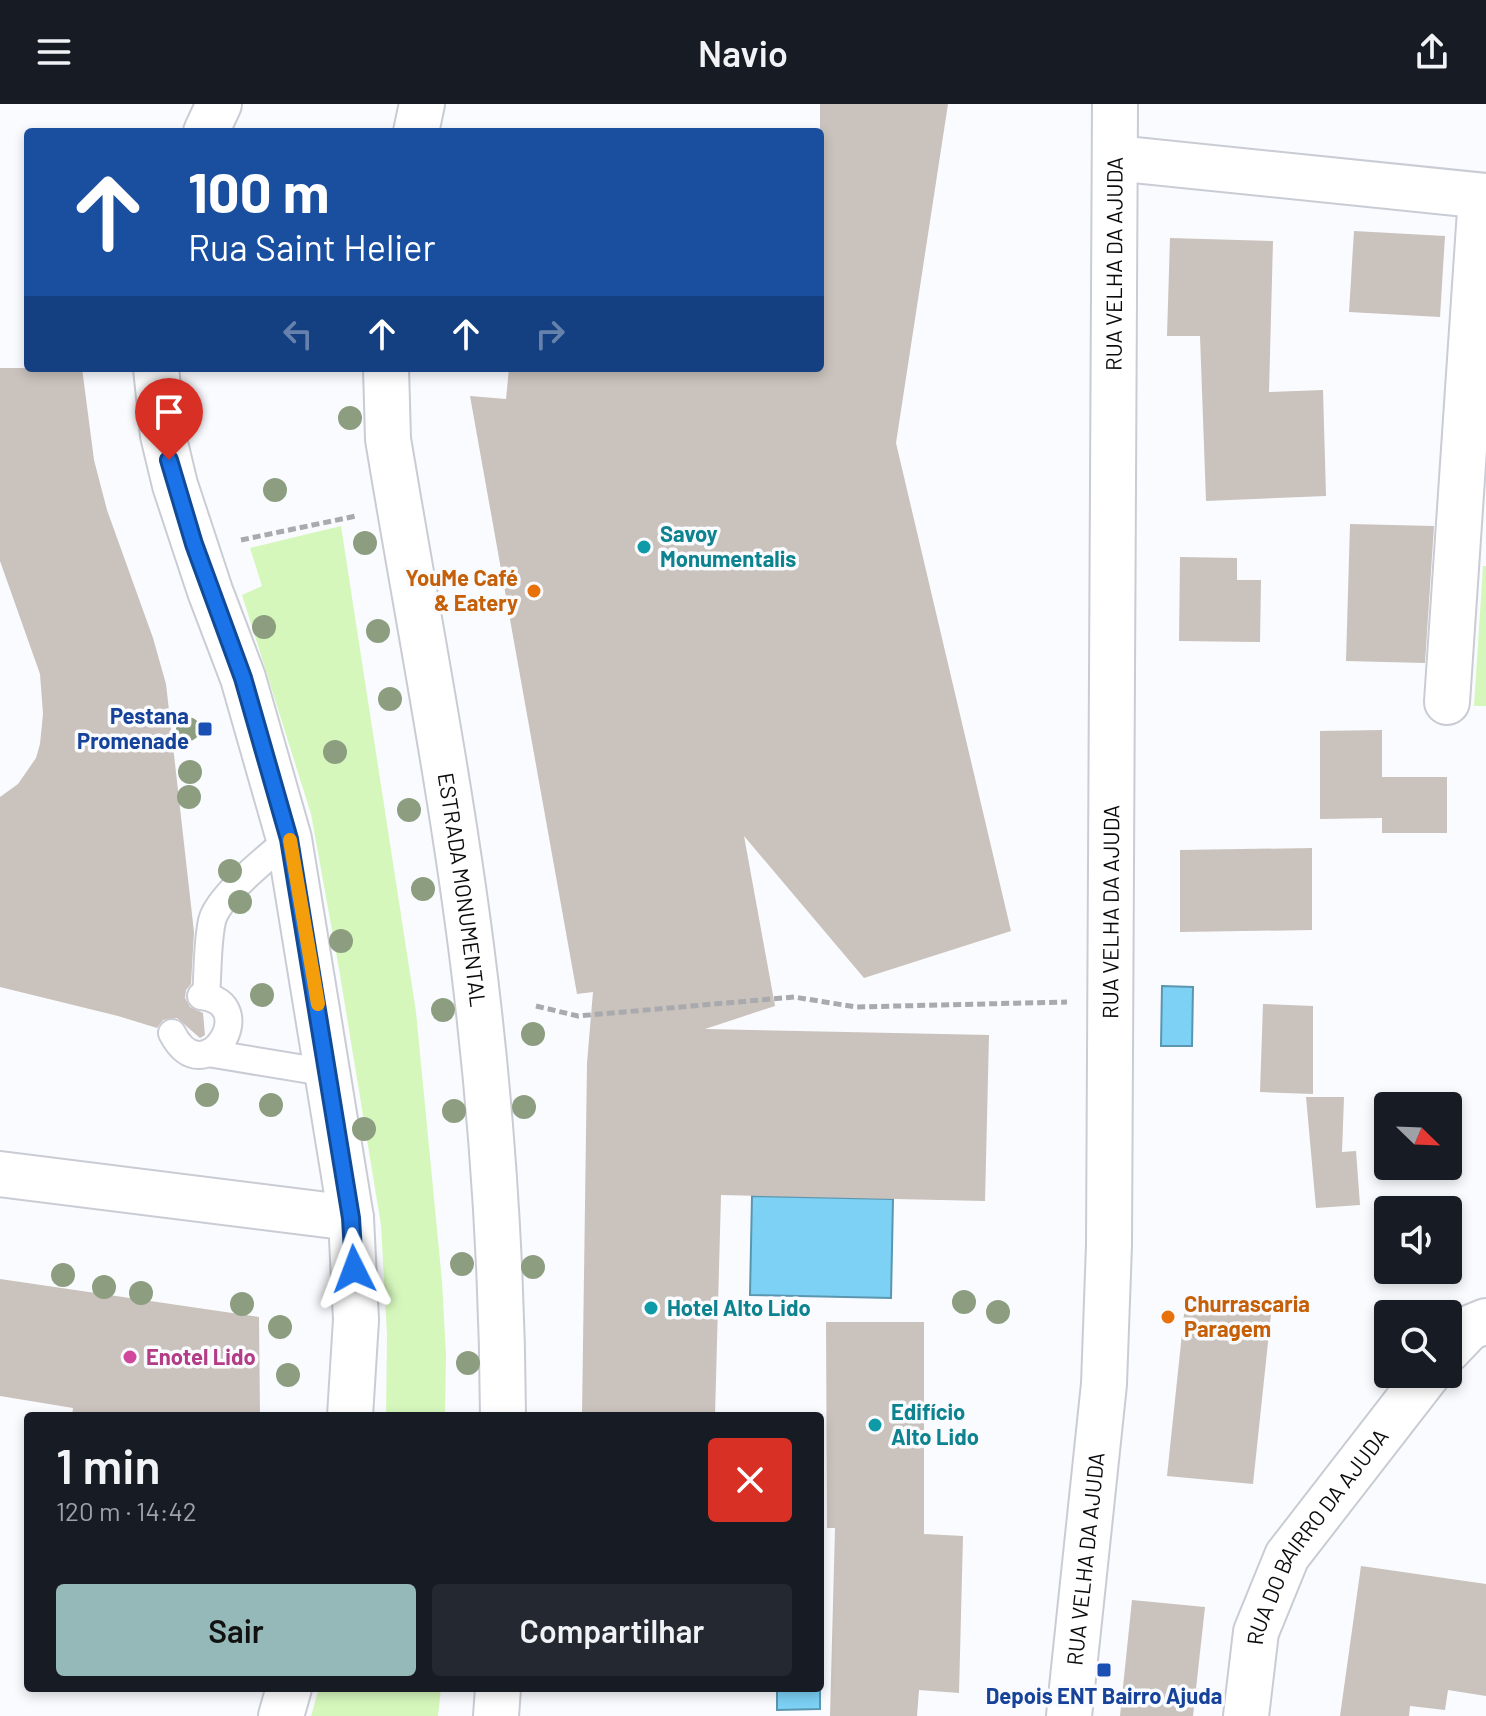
<!DOCTYPE html>
<html lang="pt">
<head>
<meta charset="utf-8">
<style>
	body { margin:0; font-family:Barlow,sans-serif; background:#242831; color:#f1f3f6; height:100vh; display:flex; flex-direction:column; font-size:30px; white-space:nowrap }
	* { box-sizing:border-box; margin:0 }
	p { font-size:26px; color:#9ea1a6 }
	.icon { flex:none; width:44px; height:44px; fill:none; stroke:currentColor; stroke-width:2; stroke-linecap:round; stroke-linejoin:round }
	.map { position:relative; flex:1; overflow:hidden }
	.sheet { position:absolute; left:24px; top:1308px; width:800px; height:280px; display:flex; flex-direction:column; background:#171b24; border-radius:8px; box-shadow:0 4px 12px #0003 }
	.sheet>* { flex:none }
	.guide { position:absolute; left:24px; top:24px; width:800px; height:244px; border-radius:8px; box-shadow:0 4px 12px #0003; background:#1a4fa0; color:#fff; overflow:hidden }
	.needle { width:52px; rotate:113deg }
	.buttons { position:absolute; left:1374px; top:988px; display:grid; gap:16px }
	.buttons a { display:grid; place-items:center; width:88px; height:88px; border-radius:8px; background:#171b24; box-shadow:0 4px 12px #0003; font-size:40px }
	.pin { position:absolute; display:grid; place-items:center; width:68px; height:68px; color:#fff; margin:-82px -34px; border-radius:50% 50% 50% 0; rotate:-45deg; box-shadow:0 0 8px #0007 }
	.pin .icon { rotate:45deg }
	.me { position:absolute; width:88px; margin:-44px; rotate:357deg; stroke-linejoin:round; filter:drop-shadow(0 0 6px #0008) }
	.turn { display:flex; align-items:center; gap:28px; height:168px; padding:0 32px; font-size:36px }
	.turn .icon { width:104px; height:104px; stroke-width:2.5 }
	.turn b { display:block; font-size:56px; line-height:68px }
	.lanes { display:flex; align-items:center; height:76px; padding:0 32px; background:#0003; justify-content:center; gap:40px; direction:ltr }
	.lanes .off { opacity:.35 }
	.round { display:grid; place-items:center; flex:none; width:84px; height:84px; border-radius:8px; background:#242831 }
	.summary { display:flex; align-items:center; justify-content:space-between; height:136px; padding:0 32px }
	h1 { font-size:48px; font-weight:600; line-height:60px }
	.primary-button { display:flex; gap:16px; margin-top:auto; padding:16px 32px }
	.primary-button a { flex:1; height:92px; border-radius:8px; background:#95b8b9; color:#111; font-size:32px; font-weight:600; line-height:92px; text-align:center }
	.primary-button a+a { background:#242831; color:#f1f3f6 }
	header { display:flex; justify-content:space-between; align-items:center; height:104px; padding:0 32px; background:#171b24; font-size:36px; font-weight:600 }
	.map>svg:first-child { display:block }
</style>
</head>
<body>
<header><svg class="icon" aria-label="menu" viewBox="0 0 24 24"><path d="M4 6h16M4 12h16M4 18h16"/></svg>Navio<svg class="icon" aria-label="share" viewBox="0 0 24 24"><path d="M12 15V3M7 8l5-5 5 5M5 13v7h14v-7"/></svg></header>
<div class="map">
<svg width="1486" height="1612" viewBox="0 0 1486 1612">
	<rect width="100%" height="100%" fill="#fafbff"/>
	<!-- green -->
	<g fill="#d5f7bc">
		<polygon points="341,422 416,908 442,1177 446,1251 445,1312 386,1312 387,1231 381,1121 339,865 311,710 242,491 262,482 250,444"/>
		<polygon points="1483,462 1486,462 1486,602 1474,602"/>
		<polygon points="319,1584 441,1584 438,1612 311,1612"/>
	</g>
	<!-- water -->
	<g fill="#7cd1f5" stroke="#5a96b0" stroke-width="2">
		<polygon points="1162,882 1193,883 1192,942 1161,942"/>
		<polygon points="752,1092 893,1095 891,1194 750,1191"/>
		<polygon points="820,1573 820,1605 777,1606 777,1584 820,1584"/>
	</g>
	<!-- building -->
	<g fill="#cac2bc">
		<polygon points="820,0 948,0 896,339 1011,827 864,874 744,732 775,902 705,925 989,931 985,1097 721,1091 715,1312 582,1312 587,959 593,888 577,890 470,292 506,295 509,264 820,264"/>
		<polygon points="1354,127 1445,132 1440,213 1349,208"/>
		<polygon points="1170,134 1273,137 1269,288 1323,286 1326,392 1206,397 1200,232 1167,232"/>
		<polygon points="0,264 82,264 94,356 107,406 153,534 166,580 194,828 191,880 186,886 185,894 190,903 203,909 205,931 200,934 177,914 163,916 157,924 118,912 0,883 0,693 18,680 36,654 40,640 43,610 40,570 0,457"/>
		<polygon points="1350,420 1434,422 1425,559 1346,557"/>
		<polygon points="1180,453 1237,454 1237,476 1261,476 1260,538 1179,537"/>
		<polygon points="1382,626 1382,673 1447,673 1447,729 1382,729 1382,714 1320,715 1320,627"/>
		<polygon points="1312,744 1312,826 1180,828 1180,746"/>
		<polygon points="1263,900 1313,902 1313,990 1260,988"/>
		<polygon points="1306,993 1344,993 1342,1048 1356,1047 1360,1101 1316,1104"/>
		<polygon points="0,1175 259,1213 260,1312 72,1312 73,1304 0,1292"/>
		<polygon points="1185,1201 1271,1210 1253,1380 1167,1372"/>
		<polygon points="826,1218 924,1218 924,1430 963,1432 959,1589 919,1586 917,1612 830,1612 835,1424 827,1424"/>
		<polygon points="1361,1462 1486,1480 1486,1592 1448,1586 1445,1606 1410,1602 1409,1612 1340,1612"/>
		<polygon points="1132,1496 1205,1503 1193,1612 1120,1612"/>
	</g>
	<g fill="none" stroke-linecap="round" stroke-linejoin="round">
		<defs>
			<g id="service">
				<path d="M206 892C208 868 207 840 212 817 217 793 270 751 289 735"/>
				<path d="M172 929C205 993 263 898 201 892"/>
				<polyline points="208,949 329,969"/>
			</g>
			<g id="minor">
				<polyline points="1115,54 1486,92"/>
				<polyline points="1447,598 1481,92"/>
				<polyline points="0,1070 351,1114"/>
				<polyline points="1448,1246 1469,1224 1486,1217"/>
				<path id="s1" d="M1069 1612 1104 1280 1109 1141 1115 0"/>
				<path id="s2" d="M1246 1612 1256 1528 1287 1452 1428 1270"/>
			</g>
			<g id="tertiary">
				<polyline points="416,28 422,0"/>
				<path id="s3" d="M386 264 388 335C416 504 449 672 471 842 491 997 502 1155 503 1312"/>
				<polyline points="496,1612 498,1584"/>
			</g>
			<g id="secondary">
				<polyline points="206,28 219,0"/>
				<polyline points="156,264 163,331 175,381 210,487 243,574 289,735 351,1114 356,1216 350,1312"/>
				<polyline points="281,1612 289,1584"/>
			</g>
		</defs>
		<!-- service casing -->
		<use href="#service" stroke="#caccd5" stroke-width="30"/>
		<!-- minor casing -->
		<use href="#minor" stroke="#caccd5" stroke-width="48"/>
		<!-- tertiary casing -->
		<use href="#tertiary" stroke="#caccd5" stroke-width="48"/>
		<!-- secondary casing -->
		<use href="#secondary" stroke="#caccd5" stroke-width="48"/>
		<!-- path -->
		<g stroke="#a9aaae" stroke-width="5" stroke-dasharray="8 4" stroke-linecap="butt">
			<polyline points="241,436 356,412"/>
			<polyline points="536,902 578,912 794,893 856,903 1067,898"/>
		</g>
		<!-- service -->
		<use href="#service" stroke="#fff" stroke-width="26"/>
		<!-- minor -->
		<use href="#minor" stroke="#fff" stroke-width="44"/>
		<!-- tertiary -->
		<use href="#tertiary" stroke="#fff" stroke-width="44"/>
		<!-- secondary -->
		<use href="#secondary" stroke="#fff" stroke-width="44"/>
	</g>
	<!-- trees -->
	<g fill="#8d9e80">
		<circle cx="350" cy="314" r="12"/>
		<circle cx="275" cy="386" r="12"/>
		<circle cx="365" cy="439" r="12"/>
		<circle cx="264" cy="523" r="12"/>
		<circle cx="378" cy="527" r="12"/>
		<circle cx="390" cy="595" r="12"/>
		<circle cx="188" cy="625" r="12"/>
		<circle cx="335" cy="648" r="12"/>
		<circle cx="190" cy="668" r="12"/>
		<circle cx="189" cy="693" r="12"/>
		<circle cx="409" cy="706" r="12"/>
		<circle cx="230" cy="767" r="12"/>
		<circle cx="423" cy="785" r="12"/>
		<circle cx="240" cy="798" r="12"/>
		<circle cx="341" cy="837" r="12"/>
		<circle cx="262" cy="891" r="12"/>
		<circle cx="443" cy="906" r="12"/>
		<circle cx="533" cy="930" r="12"/>
		<circle cx="207" cy="991" r="12"/>
		<circle cx="271" cy="1001" r="12"/>
		<circle cx="524" cy="1003" r="12"/>
		<circle cx="454" cy="1007" r="12"/>
		<circle cx="364" cy="1025" r="12"/>
		<circle cx="462" cy="1160" r="12"/>
		<circle cx="533" cy="1163" r="12"/>
		<circle cx="63" cy="1171" r="12"/>
		<circle cx="104" cy="1183" r="12"/>
		<circle cx="141" cy="1189" r="12"/>
		<circle cx="964" cy="1198" r="12"/>
		<circle cx="242" cy="1200" r="12"/>
		<circle cx="998" cy="1208" r="12"/>
		<circle cx="280" cy="1223" r="12"/>
		<circle cx="468" cy="1259" r="12"/>
		<circle cx="288" cy="1271" r="12"/>
	</g>
	<g fill="none" stroke-linecap="round" stroke-linejoin="round">
		<defs>
			<polyline id="route" points="169,356 194,440 243,574 289,735 351,1114 354,1165"/>
		</defs>
		<!-- route casing -->
		<use href="#route" stroke="#114b97" stroke-width="20"/>
		<!-- route -->
		<use href="#route" stroke="#1a73e8" stroke-width="14"/>
		<!-- slow -->
		<polyline stroke="#f59e0b" stroke-width="14" points="290,736 318,900"/>
	</g>
	<!-- markers -->
	<g fill="#0f9aa8" stroke="#fafbff" stroke-width="3">
		<circle cx="644" cy="443" r="8"/>
		<circle cx="651" cy="1204" r="8"/>
		<circle cx="875" cy="1321" r="8"/>
	</g>
	<g fill="#e8710a" stroke="#fafbff" stroke-width="3">
		<circle cx="534" cy="487" r="8"/>
		<circle cx="1168" cy="1213" r="8"/>
	</g>
	<g fill="#1a4fb4" stroke="#fafbff" stroke-width="3">
		<rect x="197" y="617" width="16" height="16" rx="4"/>
		<rect x="1096" y="1558" width="16" height="16" rx="4"/>
	</g>
	<circle fill="#d1479c" stroke="#fafbff" stroke-width="3" cx="130" cy="1253" r="8"/>
	<g text-anchor="middle" stroke-width="7" stroke-linejoin="round" paint-order="stroke">
		<!-- street labels -->
		<g font-size="22" fill="#0b0b0e" stroke="#fafbff">
			<text dy="8" stroke="none"><textPath href="#s1" startOffset="1454">RUA VELHA DA AJUDA</textPath></text>
			<text dy="8" stroke="none"><textPath href="#s3" startOffset="528">ESTRADA MONUMENTAL</textPath></text>
			<text dy="8" stroke="none"><textPath href="#s1" startOffset="806">RUA VELHA DA AJUDA</textPath></text>
			<text dy="8" stroke="none"><textPath href="#s2" startOffset="198">RUA DO BAIRRO DA AJUDA</textPath></text>
			<text dy="8" stroke="none"><textPath href="#s1" startOffset="158">RUA VELHA DA AJUDA</textPath></text>
		</g>
		<!-- culture labels -->
		<g font-size="22" font-weight="bold" fill="#0d838f" stroke="#fafbff" text-anchor="start">
			<text x="660" y="438">Savoy<tspan x="660" dy="25">Monumentalis</tspan></text>
			<text x="667" y="1212">Hotel Alto Lido</text>
			<text x="891" y="1316">Edifício<tspan x="891" dy="25">Alto Lido</tspan></text>
		</g>
		<!-- food labels -->
		<g font-size="22" font-weight="bold" fill="#c56008" stroke="#fafbff" text-anchor="end">
			<text x="518" y="482">YouMe Café<tspan x="518" dy="25">&amp; Eatery</tspan></text>
			<text x="1184" y="1208" text-anchor="start">Churrascaria<tspan x="1184" dy="25">Paragem</tspan></text>
		</g>
		<!-- transit labels -->
		<g font-size="22" font-weight="bold" fill="#164399" stroke="#fafbff" text-anchor="end">
			<text x="189" y="620">Pestana<tspan x="189" dy="25">Promenade</tspan></text>
			<text x="1104" y="1600" text-anchor="middle">Depois ENT Bairro Ajuda</text>
		</g>
		<!-- hotel labels -->
		<g font-size="22" font-weight="bold" fill="#b23c85" stroke="#fafbff" text-anchor="start">
			<text x="146" y="1261">Enotel Lido</text>
		</g>
	</g>
</svg>
<div class="buttons">
<a><svg class="needle" viewBox="-14 -14 28 28"><path d="M0-13l5 13h-10z" fill="#e53935"/><path d="M0 13l5-13h-10z" fill="#9ea1a6"/></svg></a>
<a><svg class="icon" aria-label="sound" viewBox="0 0 24 24"><path d="M4 9h4l5-4v14l-5-4H4zM17 9q2 3 0 6"/></svg></a>
<a><svg class="icon" aria-label="search" viewBox="0 0 24 24"><circle cx="10" cy="10" r="6"/><path d="M15 15l6 6"/></svg></a>
</div>
<div class="pin" style="left:169px;top:356px;background:#d93025"><svg class="icon" aria-label="arrive" viewBox="0 0 24 24"><path d="M6 21V4h12l-3 4 3 4H6"/></svg></div>
<svg class="me" style="left:354px;top:1165px" viewBox="-20 -20 40 40"><path d="M0-17L14 15 0 8-14 15z" fill="#1a73e8" stroke="#fff" stroke-width="4"/></svg>
<div class="guide">
<div class="turn"><svg class="icon" aria-label="ahead" viewBox="0 0 24 24"><path d="M12 20V5M6 11l6-6 6 6"/></svg><div><b>100 m</b>Rua Saint Helier</div></div>
<div class="lanes"><svg class="icon off" aria-label="left" viewBox="0 0 24 24"><path d="M17 20v-9H6M10 6l-5 5 5 5"/></svg><svg class="icon" aria-label="ahead" viewBox="0 0 24 24"><path d="M12 20V5M6 11l6-6 6 6"/></svg><svg class="icon" aria-label="ahead" viewBox="0 0 24 24"><path d="M12 20V5M6 11l6-6 6 6"/></svg><svg class="icon off" aria-label="right" viewBox="0 0 24 24"><path d="M7 20v-9h11M14 6l5 5-5 5"/></svg></div>
</div>
<section class="sheet">
<div class="summary"><div><h1>1 min</h1><p>120 m · 14:42</p></div><a class="round" style="background:#d93025;color:#fff"><svg class="icon" aria-label="close" viewBox="0 0 24 24"><path d="M6 6l12 12M18 6L6 18"/></svg></a></div>
<div class="primary-button"><a>Sair</a><a>Compartilhar</a></div>
</section>
</div>
</body>
</html>
